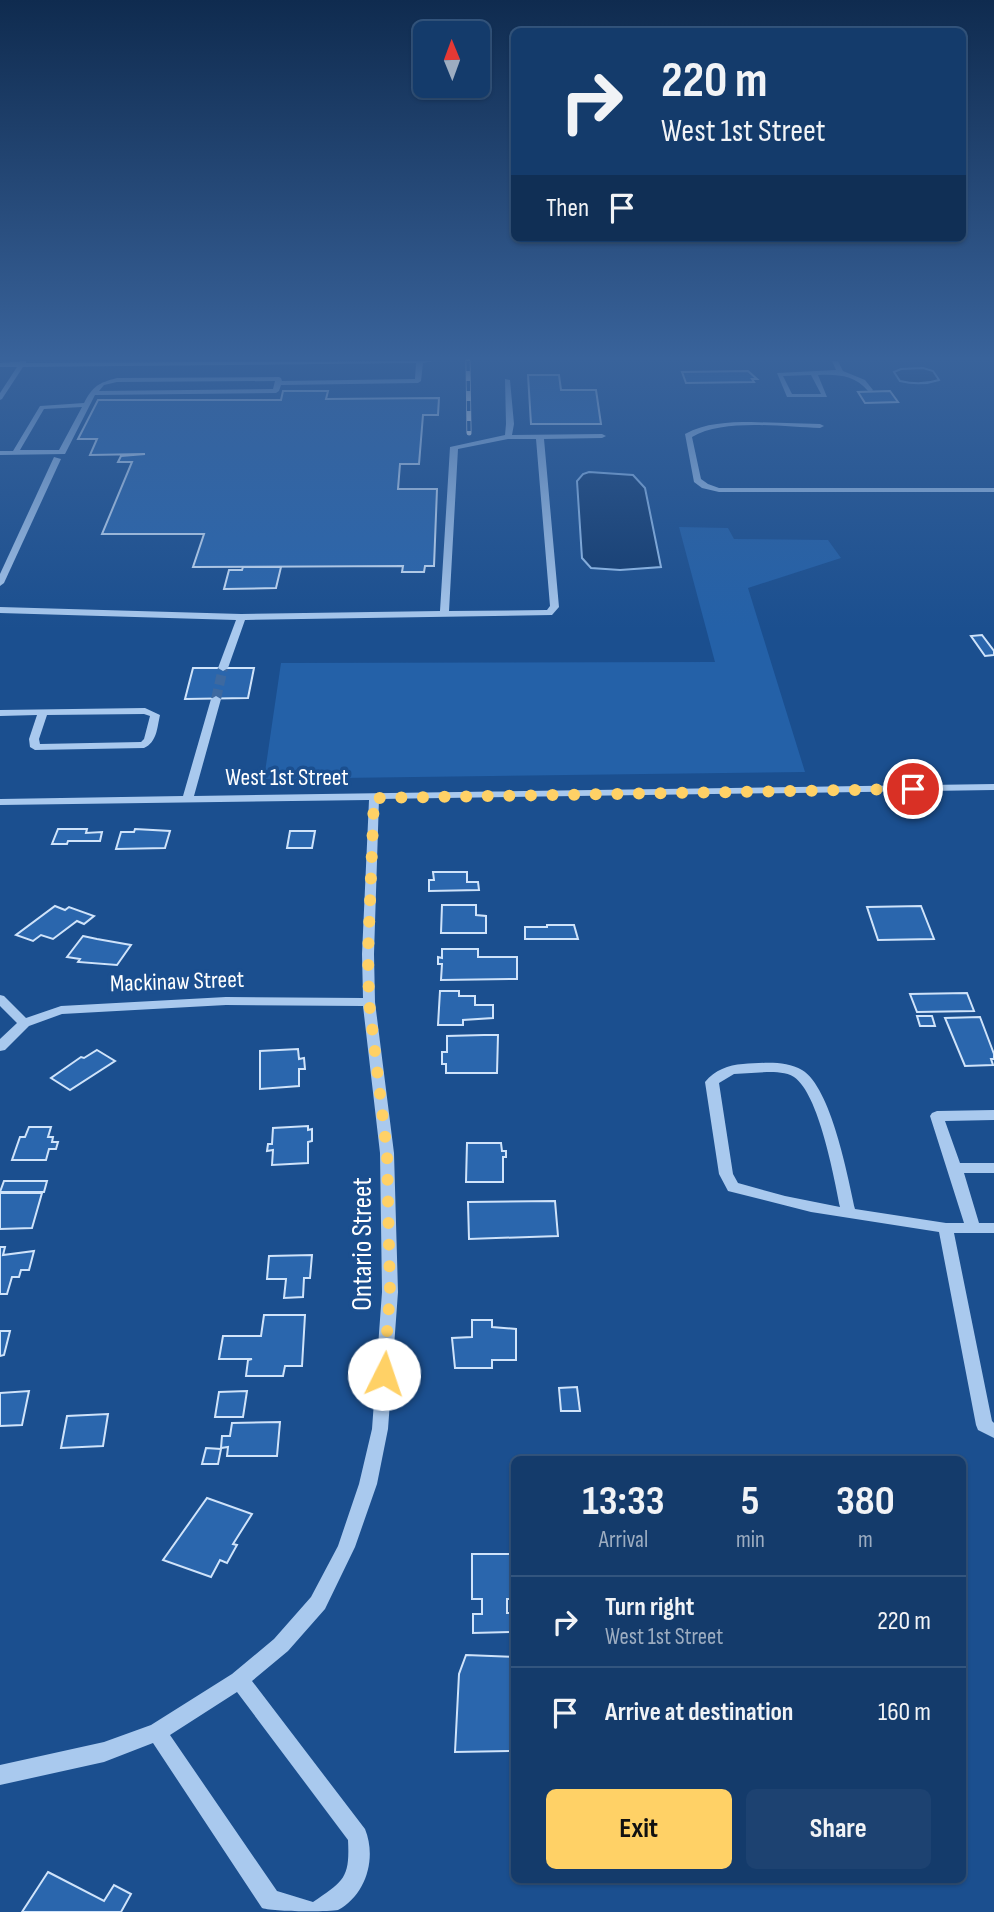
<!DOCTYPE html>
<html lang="en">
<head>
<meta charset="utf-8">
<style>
	body { margin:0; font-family:"Sofia Sans Condensed",sans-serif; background:#1d4271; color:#f1f3f6; height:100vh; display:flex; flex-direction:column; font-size:26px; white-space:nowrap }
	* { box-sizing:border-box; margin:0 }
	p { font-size:23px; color:#9dadc1 }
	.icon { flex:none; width:38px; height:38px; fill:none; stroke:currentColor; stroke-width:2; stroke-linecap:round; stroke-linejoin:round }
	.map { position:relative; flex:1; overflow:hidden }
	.side { position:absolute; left:511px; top:1456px; width:455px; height:427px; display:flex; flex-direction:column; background:#143b6b; border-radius:10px; box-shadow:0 2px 5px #0004,0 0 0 2px #33557e }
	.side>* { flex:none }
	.hud { position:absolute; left:511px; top:28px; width:455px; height:214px; border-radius:10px; box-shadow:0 2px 5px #0004,0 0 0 2px #33557e; background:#143b6b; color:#f1f3f6; overflow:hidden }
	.needle { width:46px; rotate:359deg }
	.tools { position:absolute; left:413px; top:21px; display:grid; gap:14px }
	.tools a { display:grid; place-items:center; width:77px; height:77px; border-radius:10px; background:#143b6b; box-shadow:0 2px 5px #0004,0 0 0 2px #33557e; font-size:35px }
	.pin { position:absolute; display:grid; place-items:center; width:60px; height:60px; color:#fff; margin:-30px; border:4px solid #fff; border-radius:50%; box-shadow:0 2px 7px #0007 }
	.me { position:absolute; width:77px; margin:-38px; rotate:4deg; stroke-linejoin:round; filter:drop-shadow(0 0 5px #0008) }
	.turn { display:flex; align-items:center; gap:24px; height:147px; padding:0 35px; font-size:32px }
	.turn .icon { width:91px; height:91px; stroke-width:2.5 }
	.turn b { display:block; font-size:49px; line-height:60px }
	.then { display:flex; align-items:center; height:66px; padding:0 35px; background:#0003; gap:14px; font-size:26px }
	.eta { display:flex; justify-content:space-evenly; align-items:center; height:119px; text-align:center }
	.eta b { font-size:42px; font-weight:700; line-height:49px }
	.primary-button { display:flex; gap:14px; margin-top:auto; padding:14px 35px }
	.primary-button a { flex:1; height:80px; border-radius:10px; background:#ffd166; color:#111; font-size:28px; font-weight:700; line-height:80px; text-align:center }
	.primary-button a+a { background:#1d4271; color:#f1f3f6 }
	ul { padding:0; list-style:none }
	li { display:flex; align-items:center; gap:21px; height:91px; padding:0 35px; border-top:2px solid #33557e }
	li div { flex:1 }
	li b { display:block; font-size:26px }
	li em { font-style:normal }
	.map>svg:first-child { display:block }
</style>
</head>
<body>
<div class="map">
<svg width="994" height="1912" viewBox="0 0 994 1912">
	<rect width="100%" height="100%" fill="#1b4f8f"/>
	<!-- green -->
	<polygon fill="#2461a8" points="679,527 728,528 734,539 828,540 841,558 748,588 805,772 264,779 281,663 715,662"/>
	<!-- water -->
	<g fill="#123a6d" stroke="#9cc4f0" stroke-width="2">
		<path d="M923 368 933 371 939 380C927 384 912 384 900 381L894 372 901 369Z"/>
		<polygon points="589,472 633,475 645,488 661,567 620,570 591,568 582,558 577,481 583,474"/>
	</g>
	<!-- building -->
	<g fill="#2a66ad" stroke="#cfe3fa" stroke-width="2">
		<polygon points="748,371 757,379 752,379 754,382 686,383 682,372"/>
		<polygon points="528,375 559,375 561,390 596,390 601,424 531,424"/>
		<polygon points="283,391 328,391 326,399 439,398 438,415 423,415 419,464 400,464 398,489 437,489 434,566 425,566 424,572 402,572 403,566 193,567 204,534 102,534 132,462 118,462 121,456 145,454 90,455 97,439 78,439 98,400 281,400"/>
		<polygon points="890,391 898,402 865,403 858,392"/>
		<polygon points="243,567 281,567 276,588 224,589 229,570 242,570"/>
		<polygon points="982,635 994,651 994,655 985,656 971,636"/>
		<polygon points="193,668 254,668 248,698 185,699"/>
		<polygon points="58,829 87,829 86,833 102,832 100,841 68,841 67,844 52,844"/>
		<polygon points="135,829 170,831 165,848 116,849 121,832 134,832"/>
		<polygon points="290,831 315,831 312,848 287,848"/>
		<polygon points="433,872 467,872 467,882 478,882 479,890 429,891 429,880 434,880"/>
		<polygon points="442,905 476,905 476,915 486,916 486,933 441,933"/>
		<polygon points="55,906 65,910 69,907 94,916 84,924 77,921 53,939 41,935 33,941 16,935"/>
		<polygon points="921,906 934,939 878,940 867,907"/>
		<polygon points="547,925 574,925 578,939 525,939 525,927 547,927"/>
		<polygon points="83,936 97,939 131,945 117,965 78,962 80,959 67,957"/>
		<polygon points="442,949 478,949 478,957 517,957 517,979 441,980 442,964 438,964 438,957 442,958"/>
		<polygon points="440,991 459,991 459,996 475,996 475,1005 493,1005 493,1018 463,1020 463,1025 438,1025"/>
		<polygon points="967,993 974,1011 917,1012 910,994"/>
		<polygon points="917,1016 932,1016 935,1026 920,1026"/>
		<polygon points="980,1017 994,1054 994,1059 991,1059 993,1065 965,1066 945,1018"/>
		<polygon points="484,1035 498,1035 497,1073 446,1073 446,1064 442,1064 442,1052 447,1052 447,1036"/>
		<polygon points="298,1049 299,1059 304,1058 305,1069 299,1069 299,1086 260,1089 260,1051"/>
		<polygon points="97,1050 115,1061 70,1090 51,1078 81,1057 84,1058"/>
		<polygon points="308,1126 308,1130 312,1129 312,1141 308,1142 308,1163 272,1165 273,1150 267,1151 268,1144 272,1144 273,1128"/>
		<polygon points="29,1127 51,1127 48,1137 53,1137 52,1142 58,1142 56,1149 49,1149 46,1160 12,1160 20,1137 25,1137"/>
		<polygon points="467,1143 501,1143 502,1151 506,1151 506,1157 503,1157 503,1182 466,1182"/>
		<polygon points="4,1181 47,1181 44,1192 0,1192"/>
		<polygon points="0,1193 42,1193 32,1228 0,1229"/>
		<polygon points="555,1201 558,1236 469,1239 468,1202"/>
		<polygon points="0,1247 5,1247 3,1255 34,1251 29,1270 21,1270 19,1277 12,1277 7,1294 0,1294"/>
		<polygon points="312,1255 310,1278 304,1278 303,1297 284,1298 286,1279 267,1279 269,1256"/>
		<polygon points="264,1315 305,1315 302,1366 285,1366 283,1376 246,1376 248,1360 252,1359 219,1359 223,1336 261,1336"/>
		<polygon points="472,1320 492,1320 492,1327 516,1329 516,1360 492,1360 492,1368 455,1368 452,1338 472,1337"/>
		<polygon points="0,1331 10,1331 4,1355 0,1356"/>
		<polygon points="577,1387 580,1411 561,1411 559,1388"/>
		<polygon points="29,1391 22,1425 0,1426 0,1393"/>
		<polygon points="247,1391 243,1417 215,1417 219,1392"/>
		<polygon points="108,1414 103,1446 61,1448 67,1416"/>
		<polygon points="280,1422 277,1456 227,1456 228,1447 221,1448 222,1436 230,1436 232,1423"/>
		<polygon points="206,1448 221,1449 218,1464 202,1464"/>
		<polygon points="207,1498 252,1514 233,1544 237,1545 227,1563 220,1560 211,1577 163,1560"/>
		<polygon points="472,1554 514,1554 514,1599 507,1599 507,1613 514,1613 514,1632 473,1633 473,1614 482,1614 482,1599 472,1599"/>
		<polygon points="466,1655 514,1657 514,1751 455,1752 459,1674"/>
		<polygon points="48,1872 104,1901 114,1885 131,1894 121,1912 22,1912"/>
	</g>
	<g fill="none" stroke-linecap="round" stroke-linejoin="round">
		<!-- minor-tunnel -->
		<polyline stroke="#3d69a0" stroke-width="10" stroke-dasharray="10 4.5" stroke-linecap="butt" points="216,699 223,668"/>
		<!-- minor -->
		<g fill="#a9c9ee" fill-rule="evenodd">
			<path d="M26 361V363L434 361 423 363 421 381 418 383 281 385 279 391 276 393 95 395 65 454 0 455V451H13L40 406 84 403C93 386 98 383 117 378L279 377 281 378 282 381 415 379 416 363 23 367 2 399 0 400V393L17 367H0V363ZM275 381 273 389 99 391 104 385 117 382ZM82 407 59 450H20L44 409Z"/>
			<path d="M832 361H838L843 371 865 380 873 390 872 391H868C855 375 837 374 818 375L827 397H787L777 373 836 370ZM811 375 821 394H792L783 376Z"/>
			<path d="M505 379 510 380 514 424 512 435 602 434 606 436 602 438 544 439 559 607 552 615 245 620 228 668 223 671 218 668 236 620 0 613V607L241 614 440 611 450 447 505 435 506 424ZM508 439H536L550 606 547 610 449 611 458 449Z"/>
			<path d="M751 422 820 424 824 426 820 428C783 427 724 418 692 437L701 479 708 484 719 488H994V492H719L702 488 694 482 685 434C705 423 728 422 751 422Z"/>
			<polygon points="54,457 61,459 4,583 0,586 0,574"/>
			<path d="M216 696 221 699 194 796 994 784V790L379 799 374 954 375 1002 394 1153 398 1292 388 1429 377 1484 355 1547 325 1609 288 1651 252 1681 365 1829C377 1858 366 1895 338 1910 328 1912 274 1912 262 1908L153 1743 104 1762 0 1785V1765L104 1742 151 1725 232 1674 274 1639 311 1597 338 1546 359 1484 372 1429 382 1292 380 1153 363 1006 226 1005 62 1014 29 1026 5 1050 0 1051V1039L17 1023 0 1006V995L4 996 26 1018 61 1006 226 997 363 998 362 954 369 800 0 805V799L183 796 211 699ZM237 1692 348 1840C350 1878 344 1881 313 1902L277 1891 170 1735Z"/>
			<path d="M145 708 160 715C157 728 157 742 144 748L35 750 30 747 29 739 37 715 0 716V710ZM144 714 150 716 144 739 141 742 40 744 39 739 47 715Z"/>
			<path d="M743 1064C762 1063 785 1060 802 1070 831 1087 848 1177 855 1209L946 1223H964L930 1116 932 1113 937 1111 994 1110V1120L945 1121 960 1163H994V1173H964L979 1223H994V1233H954L992 1421 994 1423V1438L978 1430 976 1425 939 1232 811 1212 728 1191 719 1174 705 1082C715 1070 728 1065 743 1064ZM767 1072C776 1072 786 1072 794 1077 819 1094 834 1177 840 1207L785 1196 738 1183 733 1174 719 1083 734 1074Z"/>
		</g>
		<defs>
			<polyline id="rail" points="468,361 469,433"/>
		</defs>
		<!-- rail casing -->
		<use href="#rail" stroke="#fff" stroke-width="5"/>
		<!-- rail -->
		<use href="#rail" stroke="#1b4f8f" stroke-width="3.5" stroke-dasharray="10" stroke-linecap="butt"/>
	</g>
	<!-- sky -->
	<linearGradient id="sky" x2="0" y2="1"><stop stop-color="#0f2b4f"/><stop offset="0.57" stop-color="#39639b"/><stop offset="1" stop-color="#39639b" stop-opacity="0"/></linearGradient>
	<rect width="994" height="629" fill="url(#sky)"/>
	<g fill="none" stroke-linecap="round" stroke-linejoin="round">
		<!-- route -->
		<polyline stroke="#ffd166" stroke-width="12" stroke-dasharray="0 21.6" points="384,1374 390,1292 387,1153 369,1002 368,954 374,798 913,789"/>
	</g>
	<g text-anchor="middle" stroke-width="7" stroke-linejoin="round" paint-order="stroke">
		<!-- street labels -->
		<g font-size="24" fill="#fff" stroke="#1b4f8f">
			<text x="287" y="785">West 1st Street</text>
			<text transform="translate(177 981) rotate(-2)" y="8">Mackinaw Street</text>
		</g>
		<!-- near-street labels -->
		<g font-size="28" fill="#fff" stroke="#1b4f8f">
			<text transform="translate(361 1244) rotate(-90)" y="10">Ontario Street</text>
		</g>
	</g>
</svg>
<div class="tools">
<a><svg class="needle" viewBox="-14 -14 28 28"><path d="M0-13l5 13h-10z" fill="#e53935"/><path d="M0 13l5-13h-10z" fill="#9dadc1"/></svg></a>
</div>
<div class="pin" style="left:913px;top:789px;background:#d93025"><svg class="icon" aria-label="arrive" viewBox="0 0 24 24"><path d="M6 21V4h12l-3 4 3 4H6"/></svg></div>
<svg class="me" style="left:384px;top:1374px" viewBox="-20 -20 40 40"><circle r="19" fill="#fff"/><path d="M0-13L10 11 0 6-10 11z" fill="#ffd166"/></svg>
<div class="hud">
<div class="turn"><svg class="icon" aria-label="right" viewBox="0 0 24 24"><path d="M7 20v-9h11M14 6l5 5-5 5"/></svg><div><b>220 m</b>West 1st Street</div></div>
<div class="then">Then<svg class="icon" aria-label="arrive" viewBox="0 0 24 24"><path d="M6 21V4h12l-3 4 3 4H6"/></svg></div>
</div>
<section class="side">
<div class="eta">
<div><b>13:33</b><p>Arrival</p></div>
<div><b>5</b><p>min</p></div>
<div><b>380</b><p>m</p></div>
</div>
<ul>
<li><svg class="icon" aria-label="right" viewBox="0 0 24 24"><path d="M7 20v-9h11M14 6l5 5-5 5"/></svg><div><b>Turn right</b><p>West 1st Street</p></div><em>220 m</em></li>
<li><svg class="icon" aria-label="arrive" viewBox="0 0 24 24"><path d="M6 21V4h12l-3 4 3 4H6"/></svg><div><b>Arrive at destination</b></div><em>160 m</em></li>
</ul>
<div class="primary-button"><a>Exit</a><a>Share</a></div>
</section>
</div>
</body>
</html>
